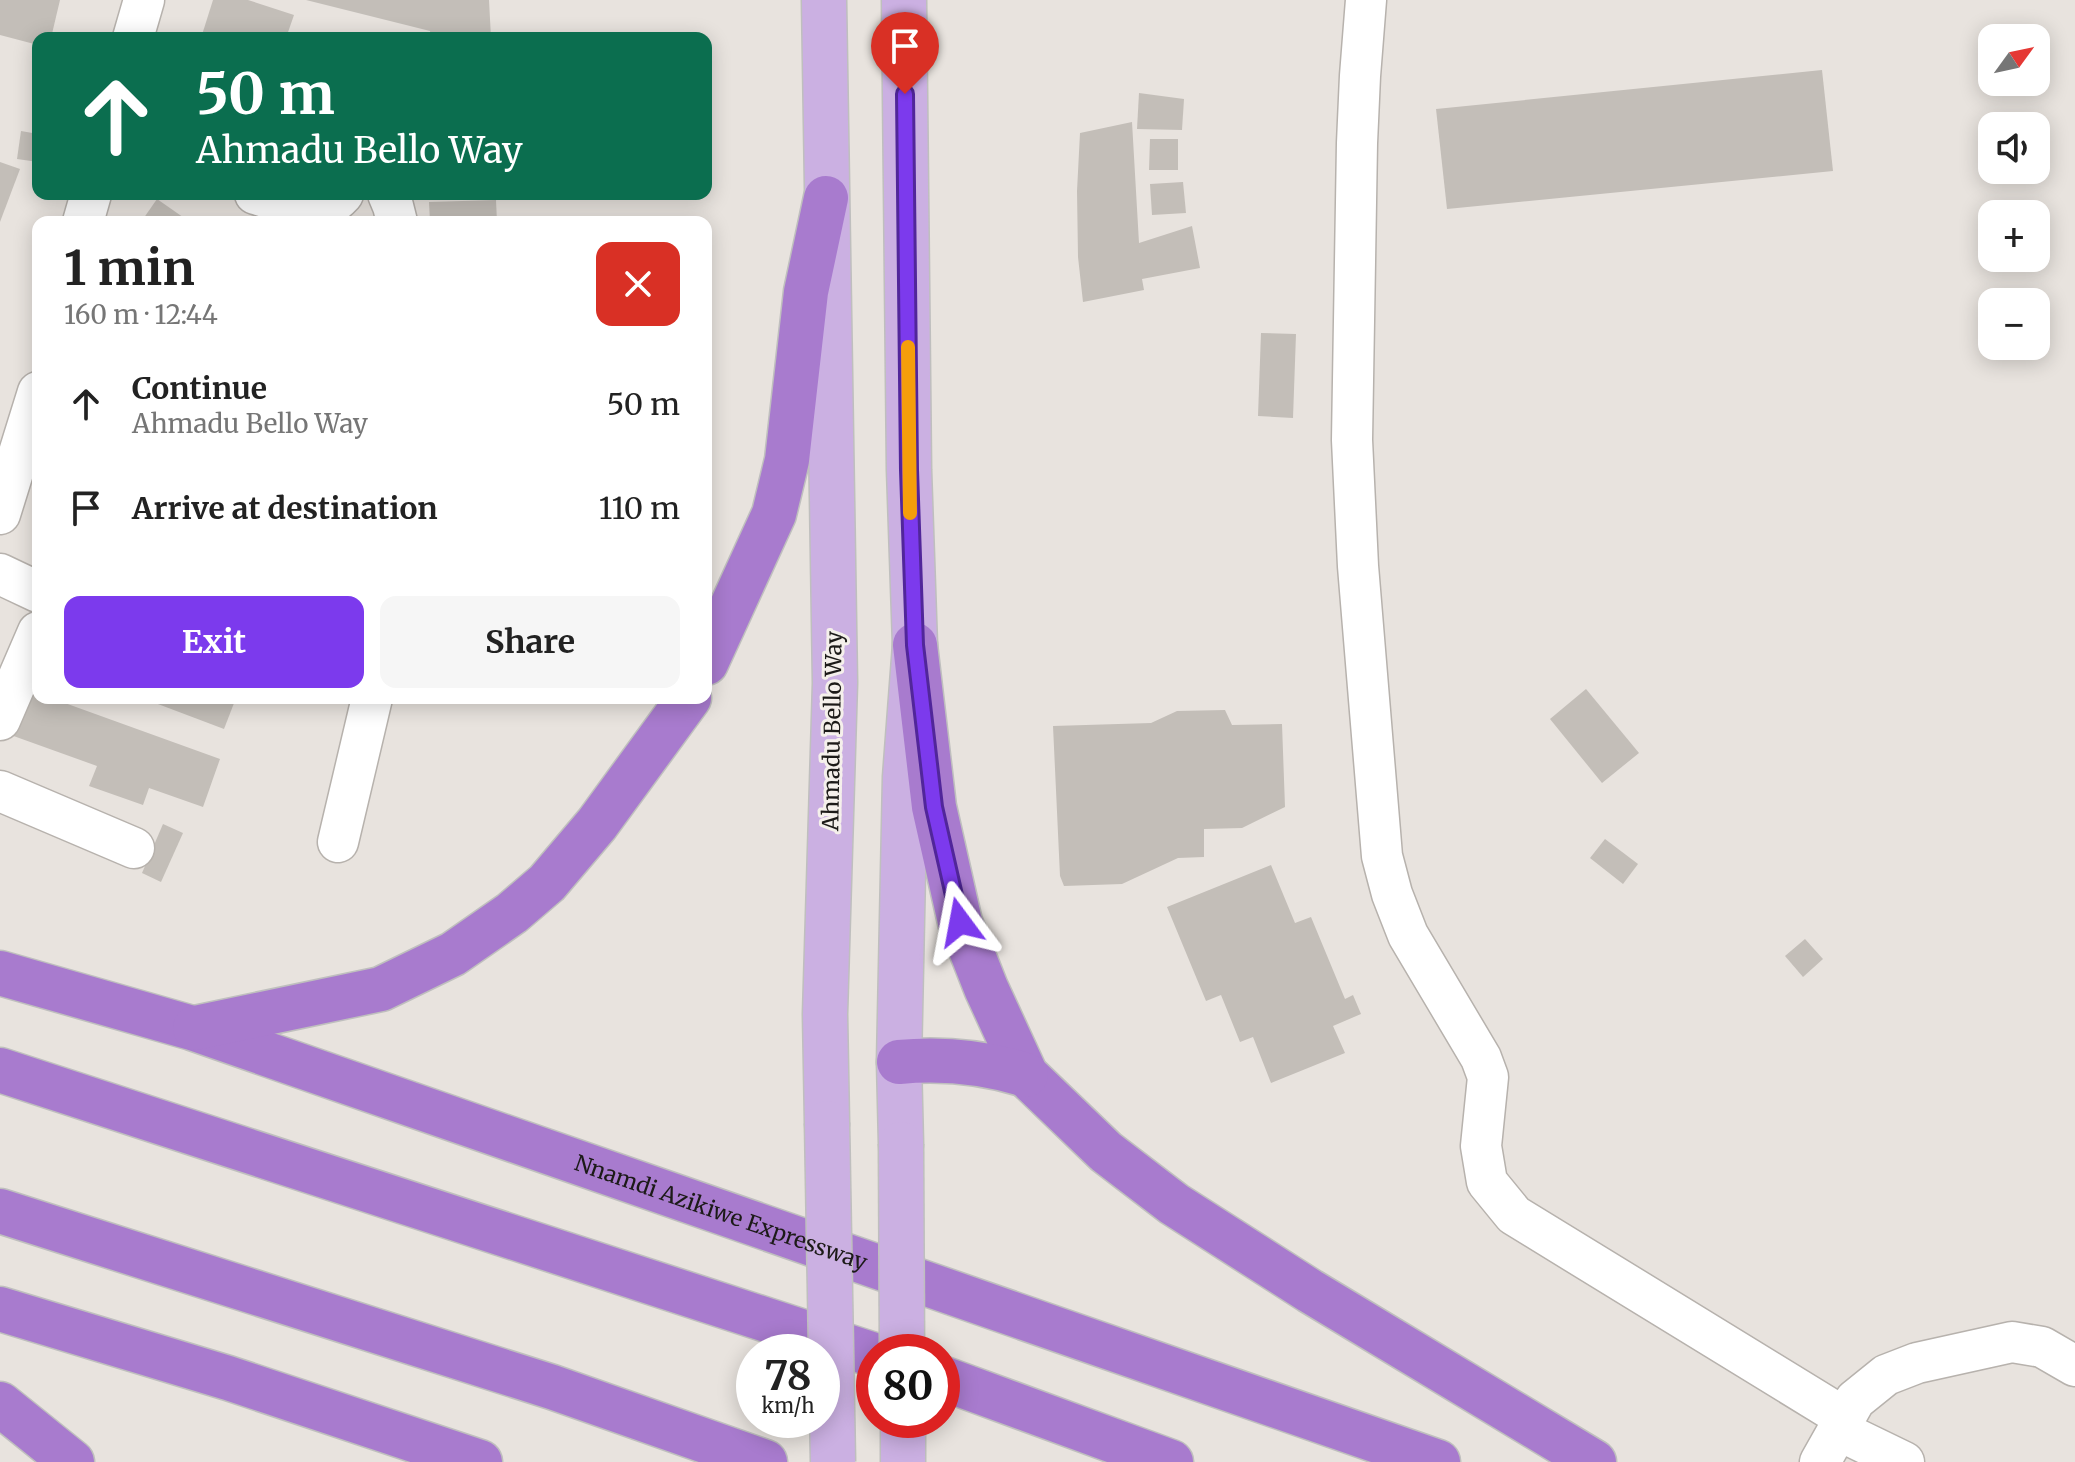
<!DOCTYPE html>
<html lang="en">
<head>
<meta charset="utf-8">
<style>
	body { margin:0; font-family:Merriweather,serif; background:#f6f6f6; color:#222; height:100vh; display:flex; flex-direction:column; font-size:30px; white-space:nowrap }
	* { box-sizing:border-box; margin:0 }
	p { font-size:26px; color:#767676 }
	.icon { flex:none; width:44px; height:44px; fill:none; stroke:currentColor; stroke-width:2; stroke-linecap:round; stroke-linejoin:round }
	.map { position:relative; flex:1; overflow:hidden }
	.panel { position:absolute; left:32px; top:216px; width:680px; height:488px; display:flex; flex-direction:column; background:#fff; border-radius:16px; box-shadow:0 4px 20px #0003 }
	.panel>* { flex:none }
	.banner { position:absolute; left:32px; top:32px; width:680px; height:168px; border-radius:16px; box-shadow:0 4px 20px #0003; background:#0b6e4f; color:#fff; overflow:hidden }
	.needle { width:52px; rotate:57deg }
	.buttons { position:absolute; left:1978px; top:24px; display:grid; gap:16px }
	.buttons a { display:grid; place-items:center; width:72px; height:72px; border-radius:16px; background:#fff; box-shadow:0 4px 20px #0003; font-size:40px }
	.speed { position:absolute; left:736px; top:1334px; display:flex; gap:16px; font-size:40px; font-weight:700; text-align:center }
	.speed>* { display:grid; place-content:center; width:104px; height:104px; border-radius:50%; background:#fff; box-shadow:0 4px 20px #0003; line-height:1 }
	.speed small { font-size:20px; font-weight:400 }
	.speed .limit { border:12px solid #d22; background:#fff; color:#111 }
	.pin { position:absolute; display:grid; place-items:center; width:68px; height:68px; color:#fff; margin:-82px -34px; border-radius:50% 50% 50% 0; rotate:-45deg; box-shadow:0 0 8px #0007 }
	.pin .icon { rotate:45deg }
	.me { position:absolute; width:88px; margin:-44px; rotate:347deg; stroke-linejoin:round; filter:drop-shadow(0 0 6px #0008) }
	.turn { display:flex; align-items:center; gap:28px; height:168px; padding:0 32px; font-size:36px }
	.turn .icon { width:104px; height:104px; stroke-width:2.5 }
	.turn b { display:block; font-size:56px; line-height:68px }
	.round { display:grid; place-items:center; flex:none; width:84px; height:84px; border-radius:16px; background:#f6f6f6 }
	.headline { display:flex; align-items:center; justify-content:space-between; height:136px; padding:0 32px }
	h1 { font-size:48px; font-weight:700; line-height:60px }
	.primary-button { display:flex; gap:16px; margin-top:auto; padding:16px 32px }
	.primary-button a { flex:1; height:92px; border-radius:16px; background:#7c3aed; color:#fff; font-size:32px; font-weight:700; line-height:92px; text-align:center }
	.primary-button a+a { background:#f6f6f6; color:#222 }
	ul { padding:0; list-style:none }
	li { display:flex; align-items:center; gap:24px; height:104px; padding:0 32px }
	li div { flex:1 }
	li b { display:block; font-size:30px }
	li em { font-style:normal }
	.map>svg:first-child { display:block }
</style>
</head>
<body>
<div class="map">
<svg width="2075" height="1462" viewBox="0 0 2075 1462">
	<rect width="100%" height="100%" fill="#e8e3de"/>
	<!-- building -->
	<g fill="#c3beb8">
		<polygon points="0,0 60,0 51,38 38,38 38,45 0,35"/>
		<polygon points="213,0 248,0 294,15 286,38 201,38"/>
		<polygon points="306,0 489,0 491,38 431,38 430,31"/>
		<polygon points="645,33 645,38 607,38 607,36"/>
		<polygon points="1822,70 1833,171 1447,209 1436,109"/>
		<polygon points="1139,93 1184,99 1182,130 1137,129"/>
		<polygon points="1132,122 1139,243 1192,226 1200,268 1142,279 1144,290 1083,302 1078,257 1077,191 1080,133"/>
		<polygon points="21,131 38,134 38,162 17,159"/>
		<polygon points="1150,139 1178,139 1178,170 1149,170"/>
		<polygon points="0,162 20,169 0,222"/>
		<polygon points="1183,182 1186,213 1152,215 1150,184"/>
		<polygon points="157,199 190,222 141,222"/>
		<polygon points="496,200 497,222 430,222 429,202"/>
		<polygon points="1261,333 1296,334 1293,418 1258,416"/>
		<polygon points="24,688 38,693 38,698 51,698 220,759 203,807 149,788 143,805 89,786 97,766 8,734"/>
		<polygon points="1586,689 1639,753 1602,783 1550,719"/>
		<polygon points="142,698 236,698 224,729"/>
		<polygon points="1225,710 1232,725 1282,724 1285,807 1242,828 1204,829 1204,857 1178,858 1122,884 1064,886 1060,876 1053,726 1151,723 1177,711"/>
		<polygon points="163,824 183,833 161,882 142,873"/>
		<polygon points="1605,839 1638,864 1623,884 1590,858"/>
		<polygon points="1271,865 1295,923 1311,917 1345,999 1353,995 1361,1014 1333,1026 1345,1053 1271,1083 1253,1037 1240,1042 1221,995 1206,1001 1167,907"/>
		<polygon points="1805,939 1823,959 1803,977 1785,956"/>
	</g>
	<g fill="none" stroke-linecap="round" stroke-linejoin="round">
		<defs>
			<g id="minor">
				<polyline points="1366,0 1360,76 1357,143 1352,440 1358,566 1382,856 1392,894 1408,935 1481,1058 1488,1077 1481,1146 1487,1182 1514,1215 1845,1418"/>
				<polyline points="133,38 144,0"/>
				<path d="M255 194C288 203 315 225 343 194"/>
				<polyline points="388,194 393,206 397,222"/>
				<polyline points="83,222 91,194"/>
				<polyline points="0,514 38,392"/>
				<polyline points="0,574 38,592"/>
				<polyline points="0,720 38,632"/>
				<polyline points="0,791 134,848"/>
				<polyline points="338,842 372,698"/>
				<polyline points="1838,1430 1904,1462"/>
				<polyline points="1820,1462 1855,1400 1886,1375 1917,1363 2012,1342 2042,1347 2075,1366"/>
			</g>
			<g id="major">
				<polyline points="824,0 835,683 825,1014 827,1123"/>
				<polyline points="901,1144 899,1062 905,777 915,645 909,470 904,0"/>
				<polyline points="903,1420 903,1462"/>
			</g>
			<g id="highway">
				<polyline points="915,645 934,807 960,922 986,988 1026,1075 1106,1152 1174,1204 1310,1291 1594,1462"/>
				<polyline points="706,663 774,514 787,460 806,292 826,198"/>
				<path id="s1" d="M0 973 192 1028 1438 1462"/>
				<polyline points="195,1028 381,989 453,954 512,913 547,883 597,824 689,698"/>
				<path d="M899 1062C942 1058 984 1062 1026 1075"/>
				<polyline points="0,1070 874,1355"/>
				<polyline points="0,1211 552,1387 765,1462"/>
				<polyline points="0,1309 228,1378 480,1462"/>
				<polyline points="942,1378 1171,1462"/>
				<polyline points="0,1404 72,1462"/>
			</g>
		</defs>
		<!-- minor casing -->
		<use href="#minor" stroke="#b7b2ad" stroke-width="43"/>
		<!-- major casing -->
		<use href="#major" stroke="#bfbfbe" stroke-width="47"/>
		<!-- highway casing -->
		<use href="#highway" stroke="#bfbfbe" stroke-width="47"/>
		<!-- minor -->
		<use href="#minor" stroke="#fff" stroke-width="40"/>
		<!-- major -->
		<use href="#major" stroke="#cbb0e2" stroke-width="44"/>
		<!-- highway -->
		<use href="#highway" stroke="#a87bce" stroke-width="44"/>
		<defs>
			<g id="major-bridge">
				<polyline points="827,1123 833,1462"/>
				<polyline points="901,1144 902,1352"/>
			</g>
		</defs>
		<!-- major-bridge casing -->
		<use href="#major-bridge" stroke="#bfbfbe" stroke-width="47" stroke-linecap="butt"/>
		<!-- major-bridge -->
		<use href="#major-bridge" stroke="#cbb0e2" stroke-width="44"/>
	</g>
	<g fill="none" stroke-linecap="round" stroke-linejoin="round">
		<defs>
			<polyline id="route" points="905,94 909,470 915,645 934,807 960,922"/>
		</defs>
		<!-- route casing -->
		<use href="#route" stroke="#51269a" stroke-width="20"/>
		<!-- route -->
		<use href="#route" stroke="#7c3aed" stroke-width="14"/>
		<!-- slow -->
		<polyline stroke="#f59e0b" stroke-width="14" points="908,347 910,513"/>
	</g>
	<g text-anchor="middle" stroke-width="6" stroke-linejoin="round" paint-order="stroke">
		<!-- street labels -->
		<g font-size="22" fill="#1c1a18" stroke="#f5f0eb">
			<text transform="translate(832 731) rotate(-89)" y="8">Ahmadu Bello Way</text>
			<text dy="8" stroke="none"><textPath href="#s1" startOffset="760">Nnamdi Azikiwe Expressway</textPath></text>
		</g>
	</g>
</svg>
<div class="buttons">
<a><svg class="needle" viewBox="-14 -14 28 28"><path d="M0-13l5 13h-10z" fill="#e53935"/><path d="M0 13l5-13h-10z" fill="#767676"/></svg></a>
<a><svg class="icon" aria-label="sound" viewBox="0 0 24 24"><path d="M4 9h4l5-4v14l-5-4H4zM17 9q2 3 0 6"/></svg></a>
<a>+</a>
<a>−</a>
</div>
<div class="speed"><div>78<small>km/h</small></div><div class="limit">80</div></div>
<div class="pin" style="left:905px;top:94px;background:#d93025"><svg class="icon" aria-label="arrive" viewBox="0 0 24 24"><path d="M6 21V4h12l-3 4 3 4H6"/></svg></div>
<svg class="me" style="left:960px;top:922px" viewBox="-20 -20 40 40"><path d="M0-17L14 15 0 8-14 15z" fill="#7c3aed" stroke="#fff" stroke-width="4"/></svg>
<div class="banner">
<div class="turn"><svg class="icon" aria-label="ahead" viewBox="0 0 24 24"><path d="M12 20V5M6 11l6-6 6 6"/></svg><div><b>50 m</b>Ahmadu Bello Way</div></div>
</div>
<section class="panel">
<div class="headline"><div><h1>1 min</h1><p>160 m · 12:44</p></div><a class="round" style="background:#d93025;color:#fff"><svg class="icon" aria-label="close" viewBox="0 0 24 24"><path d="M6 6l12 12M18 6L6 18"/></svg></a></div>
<ul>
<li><svg class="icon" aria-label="ahead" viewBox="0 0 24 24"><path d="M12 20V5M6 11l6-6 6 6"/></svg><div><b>Continue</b><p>Ahmadu Bello Way</p></div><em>50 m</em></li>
<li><svg class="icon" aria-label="arrive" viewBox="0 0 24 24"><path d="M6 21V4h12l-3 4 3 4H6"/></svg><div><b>Arrive at destination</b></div><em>110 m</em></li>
</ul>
<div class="primary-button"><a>Exit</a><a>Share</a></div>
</section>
</div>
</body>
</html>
